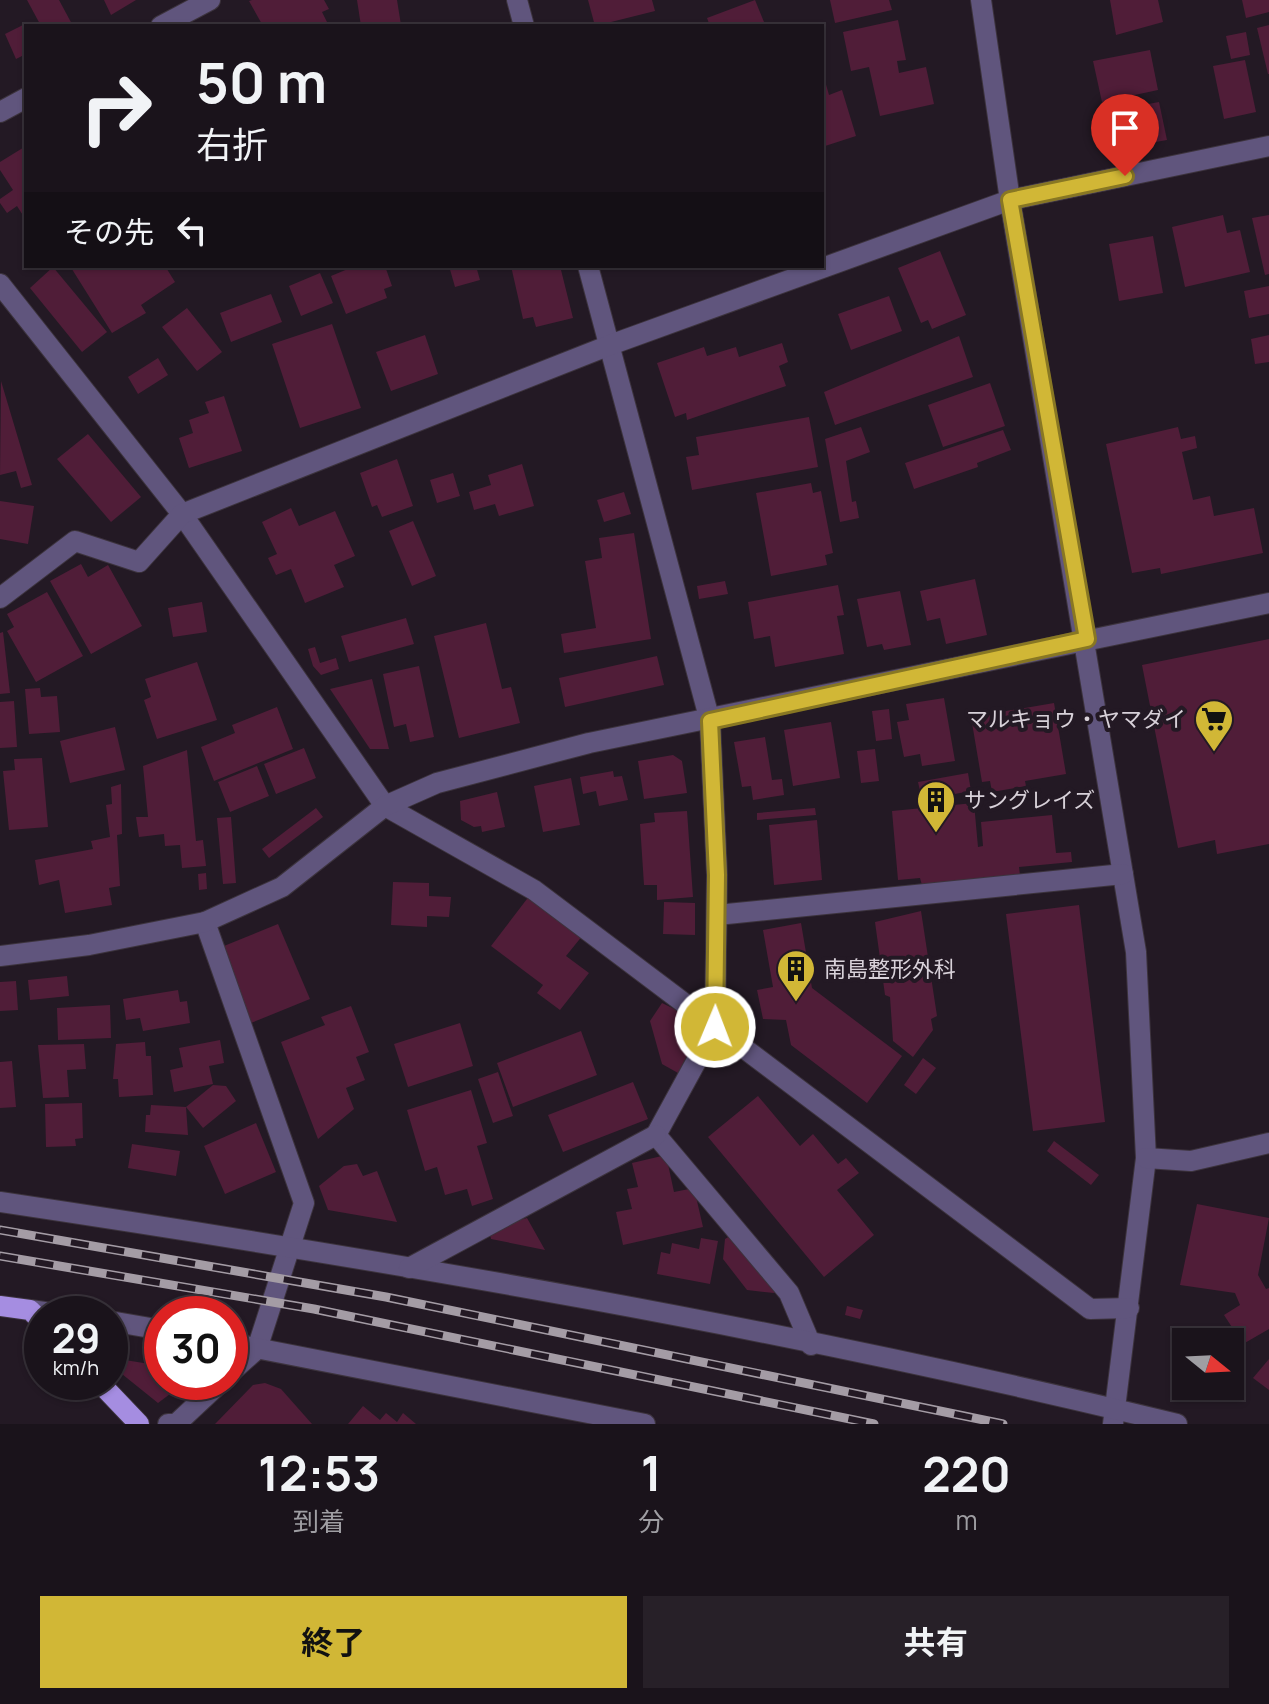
<!DOCTYPE html>
<html lang="ja">
<head>
<meta charset="utf-8">
<style>
	body { margin:0; font-family:Manrope,"Noto Sans JP",sans-serif; background:#272028; color:#f1f3f6; height:100vh; display:flex; flex-direction:column; font-size:30px; white-space:nowrap }
	* { box-sizing:border-box; margin:0 }
	p { font-size:26px; color:#9f9ea3 }
	.icon { flex:none; width:44px; height:44px; fill:none; stroke:currentColor; stroke-width:2; stroke-linecap:round; stroke-linejoin:round }
	.map { position:relative; height:1424px; overflow:hidden }
	.details { display:flex; flex-direction:column; background:#1a131b; flex:1 }
	.details>* { flex:none }
	.banner { position:absolute; left:24px; top:24px; width:800px; height:244px; border-radius:0px; box-shadow:0 2px 6px #0004,0 0 0 2px #38323a; background:#1a131b; color:#f1f3f6; overflow:hidden }
	.needle { width:52px; rotate:108deg }
	.controls { position:absolute; left:1172px; top:1328px; display:grid; gap:16px }
	.controls a { display:grid; place-items:center; width:72px; height:72px; border-radius:0px; background:#1a131b; box-shadow:0 2px 6px #0004,0 0 0 2px #38323a; font-size:40px }
	.speed { position:absolute; left:24px; top:1296px; display:flex; gap:16px; font-size:40px; font-weight:700; text-align:center }
	.speed>* { display:grid; place-content:center; width:104px; height:104px; border-radius:50%; background:#1a131b; box-shadow:0 2px 6px #0004,0 0 0 2px #38323a; line-height:1 }
	.speed small { font-size:20px; font-weight:400 }
	.speed .limit { border:12px solid #d22; background:#fff; color:#111 }
	.pin { position:absolute; display:grid; place-items:center; width:68px; height:68px; color:#fff; margin:-82px -34px; border-radius:50% 50% 50% 0; rotate:-45deg; box-shadow:0 0 8px #0007 }
	.pin .icon { rotate:45deg }
	.me { position:absolute; width:88px; margin:-44px; rotate:1deg; stroke-linejoin:round; filter:drop-shadow(0 0 6px #0008) }
	.turn { display:flex; align-items:center; gap:28px; height:168px; padding:0 40px; font-size:36px }
	.turn .icon { width:104px; height:104px; stroke-width:2.5 }
	.turn b { display:block; font-size:56px; line-height:68px }
	.then { display:flex; align-items:center; height:76px; padding:0 40px; background:#0003; gap:16px; font-size:30px }
	.eta { display:flex; justify-content:space-evenly; align-items:center; height:136px; text-align:center }
	.eta b { font-size:48px; font-weight:700; line-height:56px }
	.primary-button { display:flex; gap:16px; margin-top:auto; padding:16px 40px }
	.primary-button a { flex:1; height:92px; border-radius:0px; background:#d1b736; color:#111; font-size:32px; font-weight:700; line-height:92px; text-align:center }
	.primary-button a+a { background:#272028; color:#f1f3f6 }
	.map>svg:first-child { display:block }
</style>
</head>
<body>
<div class="map">
<svg width="1269" height="1424" viewBox="0 0 1269 1424">
	<rect width="100%" height="100%" fill="#231924"/>
	<!-- building -->
	<g fill="#501d38">
		<polygon points="27,0 59,0 73,26 41,26"/>
		<polygon points="104,0 136,0 111,15"/>
		<polygon points="252,0 324,0 329,9 322,12 329,26 263,26 249,1"/>
		<polygon points="357,0 397,0 401,25 361,26"/>
		<polygon points="588,0 652,0 655,11 595,26"/>
		<polygon points="755,0 764,22 755,26 710,26 707,18"/>
		<polygon points="830,0 889,0 892,10 835,23"/>
		<polygon points="1110,0 1158,0 1163,22 1116,35"/>
		<polygon points="1242,0 1269,0 1269,12 1246,18"/>
		<polygon points="898,20 906,60 897,61 899,73 926,67 934,104 880,116 869,67 851,71 843,32"/>
		<polygon points="23,25 26,54 16,59 5,34"/>
		<polygon points="1269,25 1269,74 1268,74 1257,28"/>
		<polygon points="1246,32 1250,55 1231,59 1226,36"/>
		<polygon points="1150,50 1158,90 1102,102 1093,61"/>
		<polygon points="1245,60 1256,112 1224,119 1213,66"/>
		<polygon points="823,74 829,95 842,90 856,136 822,147"/>
		<polygon points="1159,102 1167,140 1112,150 1105,112"/>
		<polygon points="26,146 26,220 17,206 7,213 0,203 0,199 13,190 0,170 0,162"/>
		<polygon points="1223,215 1227,233 1240,230 1250,272 1185,287 1172,227"/>
		<polygon points="1269,215 1269,274 1265,275 1252,218"/>
		<polygon points="1153,236 1163,293 1119,301 1109,244"/>
		<polygon points="940,251 966,315 932,329 928,320 921,323 898,268"/>
		<polygon points="70,266 165,266 175,282 141,305 146,313 112,333"/>
		<polygon points="355,266 385,266 392,286 384,289 387,298 346,314 331,276"/>
		<polygon points="449,266 476,266 480,280 455,287"/>
		<polygon points="511,266 560,266 573,318 536,327 533,317 523,319"/>
		<polygon points="53,267 107,332 82,352 30,288"/>
		<polygon points="320,273 333,303 301,316 289,286"/>
		<polygon points="1269,286 1269,314 1249,318 1244,291"/>
		<polygon points="271,294 282,322 231,342 220,313"/>
		<polygon points="889,296 902,331 851,350 838,314"/>
		<polygon points="187,308 222,352 197,371 162,327"/>
		<polygon points="332,324 361,408 300,428 272,344"/>
		<polygon points="425,335 438,374 391,391 376,352"/>
		<polygon points="1269,335 1269,362 1255,364 1251,339"/>
		<polygon points="959,336 973,377 835,425 824,392"/>
		<polygon points="782,343 788,362 779,366 786,386 687,420 686,413 675,417 657,363 704,347 707,356 736,347 739,357"/>
		<polygon points="158,358 168,375 138,394 128,377"/>
		<polygon points="1,381 32,485 21,488 16,471 0,475"/>
		<polygon points="990,383 1005,426 943,447 928,405"/>
		<polygon points="224,396 242,451 189,468 179,438 193,433 189,420 209,413 205,402"/>
		<polygon points="809,417 818,467 692,490 686,457 699,455 696,437"/>
		<polygon points="861,427 870,452 846,461 852,502 856,501 859,518 840,522 825,439"/>
		<polygon points="1178,427 1181,439 1195,436 1197,448 1182,452 1193,500 1210,496 1214,516 1254,508 1263,553 1161,574 1160,568 1132,573 1106,444"/>
		<polygon points="1003,430 1011,450 977,463 978,467 914,489 905,463"/>
		<polygon points="88,434 141,497 111,522 57,459"/>
		<polygon points="397,459 413,506 382,517 377,505 372,507 360,473"/>
		<polygon points="522,464 534,506 499,516 495,504 474,510 469,492 491,485 488,475"/>
		<polygon points="453,473 460,496 437,503 430,480"/>
		<polygon points="811,483 813,493 821,491 833,553 825,555 827,565 771,576 756,493"/>
		<polygon points="624,492 631,514 604,522 597,500"/>
		<polygon points="0,501 34,506 28,544 0,539"/>
		<polygon points="291,508 299,526 335,511 355,556 334,565 344,587 305,603 291,569 276,575 268,558 277,554 262,522"/>
		<polygon points="413,521 436,576 412,586 389,531"/>
		<polygon points="634,533 651,639 564,653 561,634 596,628 585,561 602,558 599,538"/>
		<polygon points="81,564 88,577 108,565 142,626 91,654 50,581"/>
		<polygon points="975,579 987,635 946,644 940,618 927,621 920,591"/>
		<polygon points="725,581 728,594 699,599 697,586"/>
		<polygon points="838,585 844,615 837,616 844,654 775,667 770,636 754,639 748,602"/>
		<polygon points="900,591 911,645 884,650 882,644 867,647 857,599"/>
		<polygon points="47,592 83,656 36,682 7,631 14,627 7,614"/>
		<polygon points="202,602 207,632 173,637 168,608"/>
		<polygon points="406,618 414,644 349,662 341,636"/>
		<polygon points="486,623 502,689 511,687 520,723 459,738 434,636"/>
		<polygon points="3,632 10,693 0,694 0,633"/>
		<polygon points="1269,639 1269,844 1217,854 1215,840 1178,848 1142,665"/>
		<polygon points="315,647 320,663 336,658 339,669 321,675 313,666 308,649"/>
		<polygon points="657,656 664,685 565,707 559,678"/>
		<polygon points="197,662 217,720 157,739 144,700 151,697 145,679"/>
		<polygon points="419,666 434,737 410,742 406,724 394,727 383,674"/>
		<polygon points="372,679 389,749 370,749 330,689"/>
		<polygon points="40,688 41,697 57,696 60,732 29,734 25,689"/>
		<polygon points="944,698 955,761 922,766 920,754 904,757 897,722 909,720 906,704"/>
		<polygon points="14,701 17,747 0,748 0,702"/>
		<polygon points="1054,703 1066,774 1025,781 1026,786 992,792 990,781 982,782 971,717"/>
		<polygon points="277,707 293,749 214,781 201,747 235,733 232,725"/>
		<polygon points="889,709 892,739 876,741 872,711"/>
		<polygon points="831,722 840,778 793,786 784,730"/>
		<polygon points="115,727 125,770 70,783 60,741"/>
		<polygon points="765,737 772,780 782,779 784,795 753,800 751,786 742,787 734,742"/>
		<polygon points="304,748 316,778 276,794 264,764"/>
		<polygon points="875,749 879,781 861,783 857,751"/>
		<polygon points="187,750 196,841 203,840 206,866 182,868 180,845 165,846 164,834 139,837 136,817 148,817 143,766"/>
		<polygon points="673,755 682,761 687,793 644,799 638,761"/>
		<polygon points="42,758 48,827 9,830 3,771 15,770 14,759"/>
		<polygon points="257,766 269,796 230,812 218,782"/>
		<polygon points="613,771 614,777 622,776 628,800 599,806 596,791 583,794 580,777"/>
		<polygon points="968,773 971,791 922,800 918,782"/>
		<polygon points="571,778 580,825 543,832 534,786"/>
		<polygon points="121,784 122,834 117,835 120,886 109,888 112,905 65,913 59,880 39,885 35,860 93,849 91,841 110,837 106,805 112,804 111,787"/>
		<polygon points="497,792 505,827 482,832 481,826 474,827 461,820 460,801"/>
		<polygon points="974,803 978,847 983,846 981,822 1052,815 1056,853 1071,852 1072,862 1019,867 1020,875 922,885 920,878 898,880 892,811"/>
		<polygon points="316,808 323,817 269,858 262,849"/>
		<polygon points="815,808 816,815 757,820 757,813"/>
		<polygon points="687,811 693,897 657,900 657,885 644,885 640,824 655,822 654,813"/>
		<polygon points="231,817 236,883 223,884 217,818"/>
		<polygon points="817,820 822,880 774,885 769,825"/>
		<polygon points="206,873 207,889 199,890 198,874"/>
		<polygon points="393,882 429,883 429,896 451,897 449,917 427,916 427,927 391,925"/>
		<polygon points="530,895 583,935 566,956 589,973 560,1010 537,993 543,985 491,946"/>
		<polygon points="664,902 695,903 695,935 663,934"/>
		<polygon points="1079,905 1105,1122 1033,1131 1006,914"/>
		<polygon points="921,911 937,1016 931,1019 933,1030 913,1057 893,1041 890,997 885,995 875,922"/>
		<polygon points="801,923 812,988 902,1056 867,1103 791,1045 786,1020 763,1019 757,990 773,987 763,930"/>
		<polygon points="278,924 310,999 251,1023 219,948"/>
		<polygon points="67,976 69,996 30,1000 28,980"/>
		<polygon points="16,981 18,1010 0,1011 0,982"/>
		<polygon points="178,990 180,1002 187,1001 190,1023 143,1031 140,1018 126,1020 123,999"/>
		<polygon points="662,1003 695,1019 701,1029 678,1073 662,1064 650,1021"/>
		<polygon points="110,1005 111,1038 58,1040 57,1008"/>
		<polygon points="351,1006 369,1052 356,1057 365,1080 346,1088 354,1109 318,1139 281,1042 325,1025 321,1017"/>
		<polygon points="460,1023 473,1066 408,1087 394,1044"/>
		<polygon points="581,1031 597,1075 513,1107 497,1063"/>
		<polygon points="220,1040 224,1063 209,1066 213,1084 174,1092 170,1070 183,1067 179,1048"/>
		<polygon points="145,1042 146,1056 151,1056 153,1095 119,1097 118,1079 113,1079 116,1044"/>
		<polygon points="84,1044 86,1069 67,1070 69,1097 43,1098 38,1045"/>
		<polygon points="923,1058 936,1068 916,1094 904,1085"/>
		<polygon points="12,1061 16,1107 0,1108 0,1062"/>
		<polygon points="498,1072 513,1116 493,1123 478,1079"/>
		<polygon points="633,1082 648,1119 563,1152 548,1115"/>
		<polygon points="213,1085 226,1086 236,1101 203,1128 186,1107"/>
		<polygon points="471,1090 487,1143 477,1146 493,1199 472,1206 467,1189 445,1195 437,1167 425,1171 407,1110"/>
		<polygon points="758,1096 800,1146 813,1134 838,1164 846,1158 859,1173 837,1190 874,1235 824,1277 708,1137"/>
		<polygon points="82,1103 83,1138 75,1139 76,1146 46,1147 45,1104"/>
		<polygon points="151,1105 186,1107 188,1135 145,1132 146,1115 150,1115"/>
		<polygon points="256,1123 276,1172 225,1194 204,1146"/>
		<polygon points="1054,1141 1099,1175 1091,1185 1047,1151"/>
		<polygon points="132,1144 180,1151 176,1176 128,1168"/>
		<polygon points="666,1155 674,1192 694,1188 703,1227 623,1245 616,1212 632,1209 627,1189 638,1187 632,1163"/>
		<polygon points="357,1164 363,1176 377,1171 397,1222 328,1210 319,1186 344,1166"/>
		<polygon points="1197,1204 1269,1218 1258,1275 1266,1289 1269,1288 1269,1329 1243,1344 1224,1315 1240,1305 1235,1293 1180,1285"/>
		<polygon points="527,1218 545,1250 491,1239 489,1228"/>
		<polygon points="735,1233 779,1287 774,1293 747,1290 723,1259 725,1239"/>
		<polygon points="701,1238 718,1241 710,1284 657,1274 661,1252 670,1254 672,1243 699,1249"/>
		<polygon points="847,1306 863,1310 860,1319 845,1315"/>
		<polygon points="1269,1359 1269,1390 1253,1378"/>
		<polygon points="125,1360 162,1366 162,1382 186,1382 158,1403 117,1370"/>
		<polygon points="265,1383 281,1389 312,1424 215,1424 253,1385"/>
		<polygon points="363,1406 380,1420 386,1413 397,1422 403,1413 416,1424 348,1424"/>
	</g>
	<g fill="none" stroke-linecap="round" stroke-linejoin="round">
		<defs>
			<g id="minor">
				<polyline points="517,0 524,26"/>
				<polyline points="981,0 1010,200 1136,952 1146,1158 1113,1424"/>
				<polyline points="161,26 210,0"/>
				<polyline points="0,112 26,98"/>
				<polyline points="588,266 710,721 717,875 715,1027 656,1135 789,1293 811,1345"/>
				<polyline points="0,284 182,514 385,806 534,890 1090,1309 1129,1308"/>
				<polyline points="0,598 75,541 139,562 182,514 610,345 1010,200 1269,146"/>
				<polyline points="717,915 1123,874"/>
				<polyline points="205,922 304,1203 257,1349 230,1373"/>
				<polyline points="0,956 89,945 205,922 282,887 385,806 437,783 589,743 1269,603"/>
				<polyline points="1146,1158 1191,1161 1269,1143"/>
				<path d="M0 1202C393 1261 790 1329 1177 1424"/>
				<polyline points="409,1268 656,1135"/>
				<polyline points="30,1310 59,1314"/>
				<polyline points="110,1321 162,1330"/>
				<polyline points="230,1343 645,1424"/>
				<polyline points="168,1424 176,1424 221,1382"/>
			</g>
			<g id="major">
				<polyline points="0,1306 30,1310 42,1322"/>
				<polyline points="99,1382 139,1424"/>
			</g>
		</defs>
		<!-- minor casing -->
		<use href="#minor" stroke="#3c333d" stroke-width="22"/>
		<!-- major casing -->
		<use href="#major" stroke="#3c333d" stroke-width="22"/>
		<!-- minor -->
		<use href="#minor" stroke="#60557d" stroke-width="20"/>
		<!-- major -->
		<use href="#major" stroke="#a58de1" stroke-width="20"/>
		<defs>
			<g id="rail">
				<polyline points="0,1230 386,1297 1003,1424"/>
				<polyline points="0,1256 314,1309 874,1424"/>
			</g>
		</defs>
		<!-- rail casing -->
		<use href="#rail" stroke="#a49ca5" stroke-width="9"/>
		<!-- rail -->
		<use href="#rail" stroke="#231924" stroke-width="6" stroke-dasharray="18" stroke-linecap="butt"/>
	</g>
	<g fill="none" stroke-linecap="round" stroke-linejoin="round">
		<defs>
			<polyline id="route" points="715,1027 717,875 710,721 1087,639 1010,200 1125,176"/>
		</defs>
		<!-- route casing -->
		<use href="#route" stroke="#887723" stroke-width="20"/>
		<!-- route -->
		<use href="#route" stroke="#d1b736" stroke-width="14"/>
	</g>
	<!-- icons -->
	<defs>
		<symbol id="supermarket-pin" viewBox="-11 -11 22 30"><path d="M0 17L-7.5 6A9.5 9.5 0 1 1 7.5 6Z" fill="#d1b736" stroke="#231924"/><path d="M-6-5.5h2.5l.6 2H6L4.5 2H-2.5L-4.4-4H-6ZM-1.5 3.2a1.3 1.3 0 1 0 .1 0ZM3 3.2a1.3 1.3 0 1 0 .1 0Z" fill="#111"/></symbol>
		<symbol id="building-pin" viewBox="-11 -11 22 30"><path d="M0 17L-7.5 6A9.5 9.5 0 1 1 7.5 6Z" fill="#d1b736" stroke="#231924"/><path d="M-4-6H4V6H1V3H-1V6H-4ZM-2.5-4.3h1.7v1.8h-1.7ZM.8-4.3h1.7v1.8H.8ZM-2.5-1h1.7V.8h-1.7ZM.8-1h1.7V.8H.8Z" fill="#111"/></symbol>
	</defs>
	<g fill-rule="evenodd">
		<use href="#supermarket-pin" x="1192" y="697" width="44" height="60"/>
		<use href="#building-pin" x="914" y="778" width="44" height="60"/>
		<use href="#building-pin" x="774" y="947" width="44" height="60"/>
	</g>
	<g text-anchor="middle" stroke-width="8" stroke-linejoin="round" paint-order="stroke">
		<!-- poi labels -->
		<g font-size="22" fill="#d8d1d9" stroke="#231924" text-anchor="start">
			<text x="1186" y="727" text-anchor="end">マルキョウ・ヤマダイ</text>
			<text x="964" y="808">サングレイズ</text>
			<text x="824" y="977">南島整形外科</text>
		</g>
	</g>
</svg>
<div class="controls">
<a><svg class="needle" viewBox="-14 -14 28 28"><path d="M0-13l5 13h-10z" fill="#e53935"/><path d="M0 13l5-13h-10z" fill="#9f9ea3"/></svg></a>
</div>
<div class="speed"><div>29<small>km/h</small></div><div class="limit">30</div></div>
<div class="pin" style="left:1125px;top:176px;background:#d93025"><svg class="icon" aria-label="arrive" viewBox="0 0 24 24"><path d="M6 21V4h12l-3 4 3 4H6"/></svg></div>
<svg class="me" style="left:715px;top:1027px" viewBox="-20 -20 40 40"><circle r="17" fill="#d1b736" stroke="#fff" stroke-width="3"/><path d="M0-11L8 9 0 5-8 9z" fill="#fff"/></svg>
<div class="banner">
<div class="turn"><svg class="icon" aria-label="right" viewBox="0 0 24 24"><path d="M7 20v-9h11M14 6l5 5-5 5"/></svg><div><b>50 m</b>右折</div></div>
<div class="then">その先<svg class="icon" aria-label="left" viewBox="0 0 24 24"><path d="M17 20v-9H6M10 6l-5 5 5 5"/></svg></div>
</div>
</div>
<section class="details">
<div class="eta">
<div><b>12:53</b><p>到着</p></div>
<div><b>1</b><p>分</p></div>
<div><b>220</b><p>m</p></div>
</div>
<div class="primary-button"><a>終了</a><a>共有</a></div>
</section>
</body>
</html>
